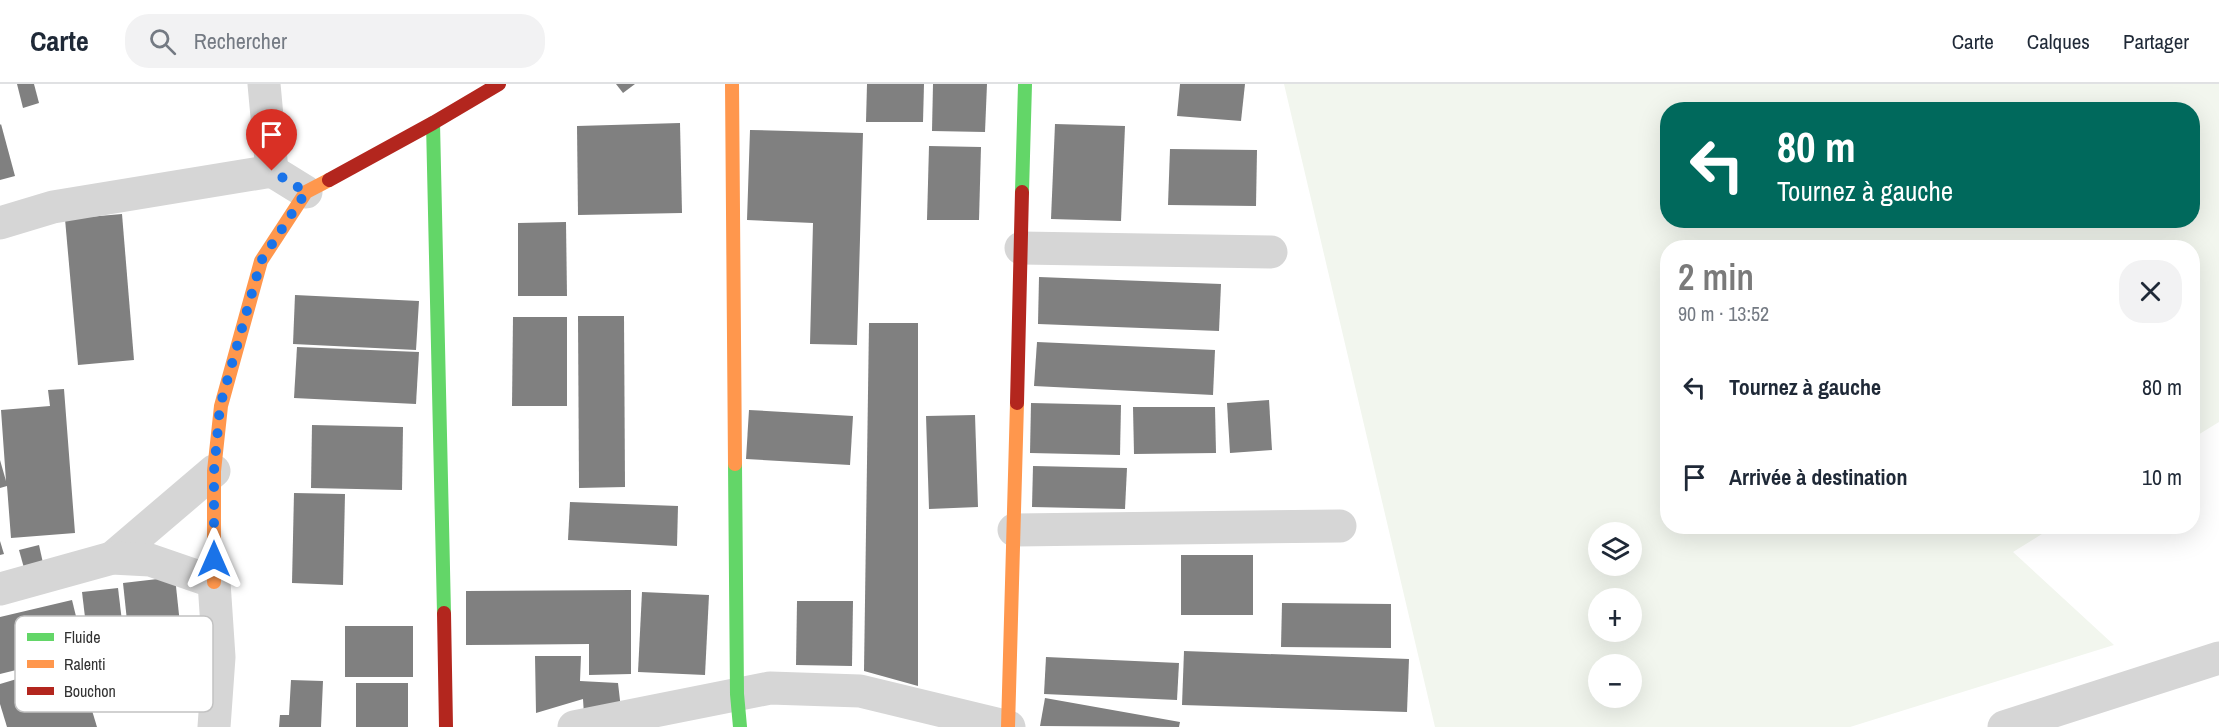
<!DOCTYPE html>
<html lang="fr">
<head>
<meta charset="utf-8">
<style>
	body { margin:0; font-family:"Archivo Narrow",sans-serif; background:#f2f2f3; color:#1f2937; height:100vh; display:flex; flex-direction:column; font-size:22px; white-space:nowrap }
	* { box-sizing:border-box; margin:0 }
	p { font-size:20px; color:#747a83 }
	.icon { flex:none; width:33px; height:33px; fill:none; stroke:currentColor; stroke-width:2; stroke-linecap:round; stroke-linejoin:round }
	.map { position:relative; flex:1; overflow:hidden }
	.sheet { position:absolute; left:1660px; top:156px; width:540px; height:294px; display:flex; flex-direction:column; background:#fff; border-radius:24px; box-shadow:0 6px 24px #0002 }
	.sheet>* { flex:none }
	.top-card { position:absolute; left:1660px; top:18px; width:540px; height:126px; border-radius:24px; box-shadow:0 6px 24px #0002; background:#00695c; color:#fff; overflow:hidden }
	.controls { position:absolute; left:1588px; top:438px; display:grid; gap:12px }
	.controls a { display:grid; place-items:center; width:54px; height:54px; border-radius:50%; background:#fff; box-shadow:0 6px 24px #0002; font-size:30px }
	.pin { position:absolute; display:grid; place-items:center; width:51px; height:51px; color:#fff; margin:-62px -26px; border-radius:50% 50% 50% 0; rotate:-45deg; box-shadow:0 0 6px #0007 }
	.pin .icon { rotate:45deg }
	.me { position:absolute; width:66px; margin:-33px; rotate:0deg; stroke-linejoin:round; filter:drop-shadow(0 0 4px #0008) }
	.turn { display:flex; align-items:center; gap:21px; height:126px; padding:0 18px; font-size:27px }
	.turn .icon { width:78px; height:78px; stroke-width:2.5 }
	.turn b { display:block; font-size:42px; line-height:51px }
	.round { display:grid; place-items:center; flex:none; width:63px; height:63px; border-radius:24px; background:#f2f2f3 }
	.head { display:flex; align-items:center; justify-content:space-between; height:102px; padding:0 18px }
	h1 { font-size:36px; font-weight:600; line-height:45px; color:#7a7a7a }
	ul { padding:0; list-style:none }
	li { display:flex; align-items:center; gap:18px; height:90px; padding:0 18px }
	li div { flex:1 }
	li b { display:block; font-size:22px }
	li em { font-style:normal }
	header { display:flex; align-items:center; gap:36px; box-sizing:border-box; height:84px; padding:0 30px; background:#fff; border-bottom:2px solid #e0e1e3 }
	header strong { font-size:28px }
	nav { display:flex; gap:33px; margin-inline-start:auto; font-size:21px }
	.search { width:420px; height:54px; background:#f2f2f3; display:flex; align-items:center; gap:15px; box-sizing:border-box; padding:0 21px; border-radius:24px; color:#747a83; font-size:22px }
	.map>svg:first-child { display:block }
</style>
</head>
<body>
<header>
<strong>Carte</strong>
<div class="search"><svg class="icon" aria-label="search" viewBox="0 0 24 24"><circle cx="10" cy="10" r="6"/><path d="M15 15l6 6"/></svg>Rechercher</div>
<nav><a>Carte</a><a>Calques</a><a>Partager</a></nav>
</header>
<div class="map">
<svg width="2219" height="643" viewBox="0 0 2219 643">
	<rect width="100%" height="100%" fill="#fff"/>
	<!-- green -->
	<path fill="#f2f6ee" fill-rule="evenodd" d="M1284 0H2219V338L2193 354V164H1668V442L2053 443 2013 468 2114 561 1850 643H1435ZM1668 26H2193V136H1668ZM1599 448H1632V482H1599ZM1599 514H1632V548H1599ZM1599 580H1632V614H1599Z"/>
	<!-- building -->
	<g fill="#808080">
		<polygon points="17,0 34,0 39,19 23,24"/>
		<polygon points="616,0 635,0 623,9"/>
		<polygon points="867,0 924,0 923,38 866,38"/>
		<polygon points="933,0 987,0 985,48 932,47"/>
		<polygon points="1180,0 1245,0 1241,37 1177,32"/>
		<polygon points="680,39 682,129 578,131 577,42"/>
		<polygon points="1,40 15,92 0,96 0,41"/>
		<polygon points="1055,40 1125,42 1121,137 1051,135"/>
		<polygon points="750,46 863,49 857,261 810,260 813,139 747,136"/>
		<polygon points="929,62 981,63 979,136 927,136"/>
		<polygon points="1170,65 1257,66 1256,122 1168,121"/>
		<polygon points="122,130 134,276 78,281 65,135"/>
		<polygon points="566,138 567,212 518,212 518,139"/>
		<polygon points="1039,193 1221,200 1219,247 1038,240"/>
		<polygon points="295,211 419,217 416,266 293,260"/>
		<polygon points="578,232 624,232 625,403 579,404"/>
		<polygon points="513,233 567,233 567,322 512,322"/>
		<polygon points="869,239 918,239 918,602 864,587"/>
		<polygon points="1037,258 1215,266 1213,311 1034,302"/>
		<polygon points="297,263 419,268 416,320 294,314"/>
		<polygon points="64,305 75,449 11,454 7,402 0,404 0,376 6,397 1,326 50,322 48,306"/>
		<polygon points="1269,316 1272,366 1230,369 1227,319"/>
		<polygon points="1031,319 1121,321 1120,371 1030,369"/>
		<polygon points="1133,323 1215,323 1216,369 1134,370"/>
		<polygon points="749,326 853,332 850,381 746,375"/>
		<polygon points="975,331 978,423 929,425 926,332"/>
		<polygon points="312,341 403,343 402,406 311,404"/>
		<polygon points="1033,382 1127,384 1125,425 1032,423"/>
		<polygon points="294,409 345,410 343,501 292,499"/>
		<polygon points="570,418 678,422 677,462 568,456"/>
		<polygon points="0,457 4,470 0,471"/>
		<polygon points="39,461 43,479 24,484 19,466"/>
		<rect x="1181" y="471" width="72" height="60"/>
		<polygon points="175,493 187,606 135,612 123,499"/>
		<polygon points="118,504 132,621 96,626 82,508"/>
		<polygon points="631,506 631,590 589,591 589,560 466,561 466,507"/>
		<polygon points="642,508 709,511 705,591 638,588"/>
		<polygon points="72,516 85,569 0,590 0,533"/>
		<polygon points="797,517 853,517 852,582 796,581"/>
		<polygon points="1282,519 1391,520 1391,564 1281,563"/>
		<rect x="345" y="542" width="68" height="51"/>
		<polygon points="1184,567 1409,575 1407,628 1182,621"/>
		<polygon points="535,572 581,572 580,597 618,599 621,625 584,631 583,615 536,629"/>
		<polygon points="1046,573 1179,579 1177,616 1044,610"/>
		<polygon points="77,577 97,643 7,643 0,620 0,600"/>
		<polygon points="291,596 323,597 321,643 279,643 280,631 289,631"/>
		<rect x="356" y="599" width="52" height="44"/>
		<polygon points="1045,614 1180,638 1179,643 1040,642"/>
	</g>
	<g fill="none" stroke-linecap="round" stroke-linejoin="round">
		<!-- street -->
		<g stroke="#d6d6d6" stroke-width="33">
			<polyline points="264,0 272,87"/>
			<polyline points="0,139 53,123 272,87 306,108"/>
			<polyline points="1021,164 1271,168"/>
			<polyline points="1014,446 1340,442"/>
			<polyline points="112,474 214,387"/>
			<polyline points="0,505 112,474 150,476 214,498 219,573 214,643"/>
			<polyline points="574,643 770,604 860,607 1009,643"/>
			<polyline points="2004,643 2219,574"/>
		</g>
		<!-- fast -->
		<g stroke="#63d668" stroke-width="14">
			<polyline points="433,39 444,529"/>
			<polyline points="1022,108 1025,0"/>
			<polyline points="735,380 737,610 740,643"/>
		</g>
		<!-- slow -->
		<g stroke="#ff974d" stroke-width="14">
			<polyline points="732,0 735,380"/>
			<polyline points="214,498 214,387 221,322 261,177 306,108 329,96"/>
			<polyline points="1008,643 1017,319"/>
		</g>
		<!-- jam -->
		<g stroke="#b3261e" stroke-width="14">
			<polyline points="329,96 433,39 499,0"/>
			<polyline points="1017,319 1022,108"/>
			<polyline points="444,529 446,643"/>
		</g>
	</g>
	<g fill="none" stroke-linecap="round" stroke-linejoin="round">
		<!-- route -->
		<polyline stroke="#1a73e8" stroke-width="10" stroke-dasharray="0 18" points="214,475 214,387 220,322 261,177 306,108 272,87"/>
	</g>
	<!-- legend -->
	<rect x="15" y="532" width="198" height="96" rx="9" fill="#fff" stroke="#c2c2c2" stroke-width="1.5"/>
	<rect x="27" y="549" width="27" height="8" fill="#63d668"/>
	<rect x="27" y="576" width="27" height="8" fill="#ff974d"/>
	<rect x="27" y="603" width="27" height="8" fill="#b3261e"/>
	<g font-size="16" fill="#323232">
		<text x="64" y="559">Fluide</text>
		<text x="64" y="586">Ralenti</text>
		<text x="64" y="613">Bouchon</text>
	</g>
</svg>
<div class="controls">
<a><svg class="icon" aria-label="layers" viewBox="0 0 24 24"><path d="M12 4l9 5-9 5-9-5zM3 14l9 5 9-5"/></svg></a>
<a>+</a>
<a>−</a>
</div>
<div class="pin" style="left:272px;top:87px;background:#d93025"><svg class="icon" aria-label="arrive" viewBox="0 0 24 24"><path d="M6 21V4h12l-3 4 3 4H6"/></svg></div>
<svg class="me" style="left:214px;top:475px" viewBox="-20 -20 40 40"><path d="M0-17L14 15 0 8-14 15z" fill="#1a73e8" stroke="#fff" stroke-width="4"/></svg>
<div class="top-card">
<div class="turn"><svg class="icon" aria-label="left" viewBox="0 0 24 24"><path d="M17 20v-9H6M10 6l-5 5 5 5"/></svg><div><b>80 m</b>Tournez à gauche</div></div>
</div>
<section class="sheet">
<div class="head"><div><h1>2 min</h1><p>90 m · 13:52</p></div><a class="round"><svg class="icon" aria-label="close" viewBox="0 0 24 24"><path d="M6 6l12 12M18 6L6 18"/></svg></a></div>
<ul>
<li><svg class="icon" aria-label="left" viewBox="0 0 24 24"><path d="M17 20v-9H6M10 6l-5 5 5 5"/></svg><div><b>Tournez à gauche</b></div><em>80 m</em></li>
<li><svg class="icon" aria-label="arrive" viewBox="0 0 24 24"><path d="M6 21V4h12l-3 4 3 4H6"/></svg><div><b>Arrivée à destination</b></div><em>10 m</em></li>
</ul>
</section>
</div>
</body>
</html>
